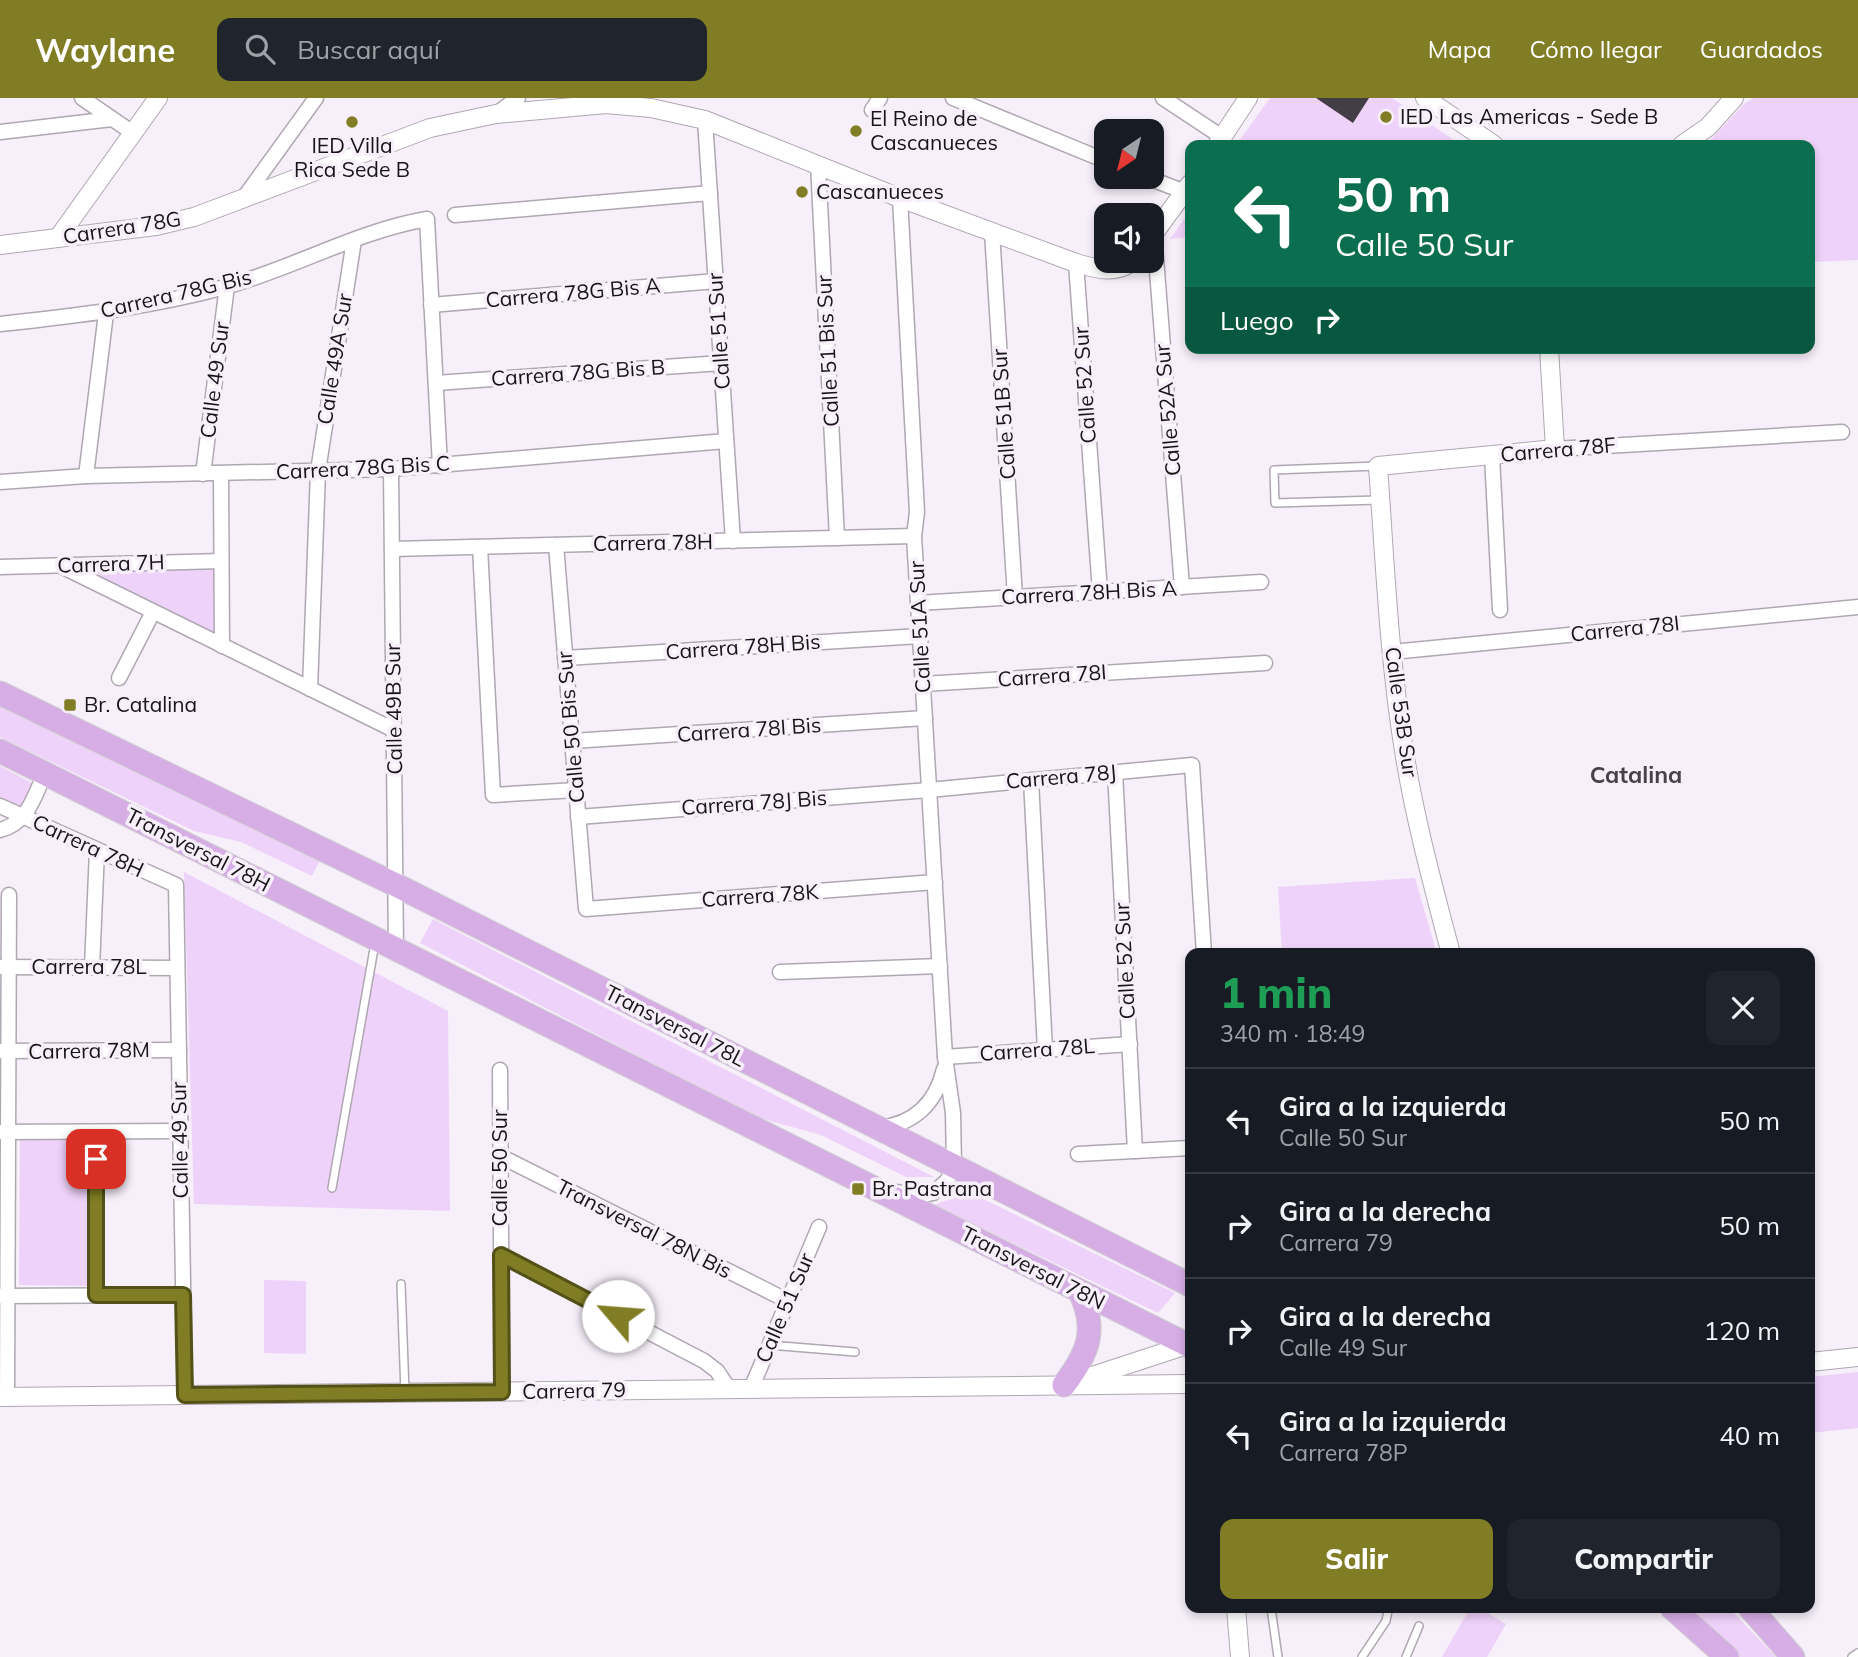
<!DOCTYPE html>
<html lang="es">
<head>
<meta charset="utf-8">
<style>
	body { margin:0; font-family:Mulish,sans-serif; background:#20242c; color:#f1f3f6; height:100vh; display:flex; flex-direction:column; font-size:26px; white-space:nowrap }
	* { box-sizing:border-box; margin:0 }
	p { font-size:23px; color:#9ea1a6 }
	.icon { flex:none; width:38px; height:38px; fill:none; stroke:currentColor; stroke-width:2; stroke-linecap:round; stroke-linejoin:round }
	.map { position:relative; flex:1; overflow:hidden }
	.panel { position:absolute; left:1185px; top:850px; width:630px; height:665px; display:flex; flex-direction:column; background:#171b24; border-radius:14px; box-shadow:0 4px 10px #0003 }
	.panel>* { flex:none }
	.banner { position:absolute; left:1185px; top:42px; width:630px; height:214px; border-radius:14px; box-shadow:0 4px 10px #0003; background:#0b6e4f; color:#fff; overflow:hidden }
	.needle { width:46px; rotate:215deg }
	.controls { position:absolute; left:1094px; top:21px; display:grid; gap:14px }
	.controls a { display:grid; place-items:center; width:70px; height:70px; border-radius:14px; background:#171b24; box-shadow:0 4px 10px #0003; font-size:35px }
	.pin { position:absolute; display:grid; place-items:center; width:60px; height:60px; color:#fff; margin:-30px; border-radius:14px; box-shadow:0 4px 10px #0006 }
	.me { position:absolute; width:77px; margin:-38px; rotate:297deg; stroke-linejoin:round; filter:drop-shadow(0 0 5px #0008) }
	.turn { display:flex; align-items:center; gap:24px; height:147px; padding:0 35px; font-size:32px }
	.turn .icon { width:91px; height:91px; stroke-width:2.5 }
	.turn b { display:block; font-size:49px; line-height:60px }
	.then { display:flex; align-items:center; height:66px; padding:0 35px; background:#0003; gap:14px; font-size:26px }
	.round { display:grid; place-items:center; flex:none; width:74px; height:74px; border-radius:14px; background:#20242c }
	.overview { display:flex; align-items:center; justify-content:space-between; height:119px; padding:0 35px }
	h1 { font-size:42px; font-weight:800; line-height:52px; color:#1e9e55 }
	.primary-button { display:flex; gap:14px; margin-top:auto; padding:14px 35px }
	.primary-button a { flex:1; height:80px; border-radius:14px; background:#807d24; color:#fff; font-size:28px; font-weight:800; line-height:80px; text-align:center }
	.primary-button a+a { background:#20242c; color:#f1f3f6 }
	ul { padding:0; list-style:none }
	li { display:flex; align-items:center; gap:21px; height:105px; padding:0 35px; border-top:2px solid #363941 }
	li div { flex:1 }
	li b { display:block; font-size:26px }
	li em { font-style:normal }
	header { display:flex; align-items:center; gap:42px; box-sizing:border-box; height:98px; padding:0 35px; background:#807d24; color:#fff }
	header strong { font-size:33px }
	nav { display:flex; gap:38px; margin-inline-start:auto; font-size:24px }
	.search { width:490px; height:63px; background:#20242c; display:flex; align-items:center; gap:18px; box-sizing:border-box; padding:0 24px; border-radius:14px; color:#9ea1a6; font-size:26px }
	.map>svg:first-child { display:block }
</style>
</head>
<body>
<header>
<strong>Waylane</strong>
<div class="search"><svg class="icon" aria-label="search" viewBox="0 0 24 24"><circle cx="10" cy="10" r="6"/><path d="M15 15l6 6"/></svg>Buscar aquí</div>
<nav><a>Mapa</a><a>Cómo llegar</a><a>Guardados</a></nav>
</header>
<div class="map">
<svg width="1858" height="1559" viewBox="0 0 1858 1559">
	<rect width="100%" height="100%" fill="#f7effa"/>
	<!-- green -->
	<g fill="#efd2f9">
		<polygon points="1270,0 1392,0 1461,47 1236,47"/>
		<polygon points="1754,0 1858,0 1858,162 1810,164 1810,47 1706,47 1745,5"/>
		<polygon points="1190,113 1190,139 1170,141"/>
		<polygon points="214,471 214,535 86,474"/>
		<polygon points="0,606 320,762 312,778 241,744 194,733 0,639"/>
		<polygon points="0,668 32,685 21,708 0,700"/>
		<polygon points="184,774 448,913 450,1113 194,1106"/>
		<polygon points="1415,780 1437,856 1282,856 1278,789"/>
		<polygon points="433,821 934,1079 906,1079 821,1037 756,1019 420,845"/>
		<polygon points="20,1039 89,1039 89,1188 19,1187"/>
		<polygon points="969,1094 1175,1195 1158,1215 934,1107"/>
		<polygon points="264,1182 306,1183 306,1256 264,1255"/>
		<polygon points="1858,1274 1858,1330 1810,1335 1810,1279"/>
		<polygon points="1470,1510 1479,1510 1506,1526 1487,1559 1442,1559"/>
		<polygon points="1689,1510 1729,1510 1776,1559 1740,1559"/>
	</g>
	<!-- building -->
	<polygon fill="#433d46" points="1316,0 1369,0 1353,25"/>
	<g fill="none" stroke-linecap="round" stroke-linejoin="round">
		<defs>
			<g id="service">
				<polyline points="1377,368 1274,372 1275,405 1378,402"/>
				<polyline points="332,1090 375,845"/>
				<polyline points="401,1186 405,1294"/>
				<polyline points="769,1247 855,1254"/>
				<polyline points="1271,1510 1278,1559"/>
				<polyline points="1362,1559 1386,1523 1388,1513 1386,1510"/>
				<polyline points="1406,1559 1419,1528"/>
				<polyline points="1852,1559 1858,1555"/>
			</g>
			<g id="minor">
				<polyline points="82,0 133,35"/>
				<polyline points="953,0 1106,63"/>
				<polyline points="1163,0 1222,39"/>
				<polyline points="872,12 880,0"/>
				<polyline points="496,16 518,0"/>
				<polyline points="705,22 733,443"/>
				<polyline points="0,34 112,21"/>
				<polyline points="818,66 837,440"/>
				<polyline points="1146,79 1185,94"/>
				<polyline points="243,101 316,0"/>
				<polyline points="455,117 710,95"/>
				<polyline points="992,134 1015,499"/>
				<polyline points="1154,135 1182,489"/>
				<polyline points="1076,165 1100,494"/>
				<polyline points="431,207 716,183"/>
				<path d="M0 226C76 218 151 209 225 189 294 170 357 133 427 121L440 368"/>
				<polyline points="436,285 721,265"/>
				<polyline points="1555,351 1842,334"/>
				<polyline points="1492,358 1500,512"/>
				<polyline points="391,371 396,851"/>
				<polyline points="203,376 227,188"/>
				<polyline points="221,376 222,548"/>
				<polyline points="86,378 106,215"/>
				<polyline points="0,384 86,378 391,371 726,343"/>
				<polyline points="556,447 586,811 935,784"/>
				<polyline points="480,449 493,697 576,692"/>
				<polyline points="392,451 914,438"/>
				<polyline points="59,467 394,632"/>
				<polyline points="0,469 221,463"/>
				<polyline points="918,505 1261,484"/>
				<polyline points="1392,554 1858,509"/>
				<polyline points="565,560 920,538"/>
				<polyline points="119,580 153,514"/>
				<polyline points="923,586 1265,565"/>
				<polyline points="310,591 318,373 354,142"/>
				<polyline points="572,643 925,620"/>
				<polyline points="1115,674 1135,1053"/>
				<polyline points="1031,682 1045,952"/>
				<polyline points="0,708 176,787 185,1297"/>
				<polyline points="578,719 929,692 1192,667 1204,856"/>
				<path d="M0 732C28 725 34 699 45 675"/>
				<polyline points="0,869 177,870"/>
				<polyline points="92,869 97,752"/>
				<polyline points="780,874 940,868"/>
				<polyline points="1,953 179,952"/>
				<polyline points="945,959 1130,946"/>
				<polyline points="500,972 502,1294"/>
				<path d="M879 1030C914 1026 936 1005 944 971"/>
				<polyline points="0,1034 180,1033"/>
				<polyline points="1078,1056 1190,1050"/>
				<polyline points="500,1058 788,1203"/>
				<polyline points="895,1094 923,1097 933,1095 947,1083 954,1068 953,1015 945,959 914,438 917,414 900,100"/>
				<polyline points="501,1157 704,1263 717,1273 729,1291"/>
				<polyline points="96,1197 96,1034"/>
				<polyline points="0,1198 183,1197"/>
				<polyline points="751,1291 819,1129"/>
				<polyline points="7,1299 9,797"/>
			</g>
			<g id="tertiary">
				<polyline points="1425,0 1494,47"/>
				<polyline points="1217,47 1248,0"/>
				<polyline points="1682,47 1708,29 1734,0"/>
				<polyline points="1152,138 1190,86"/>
				<polyline points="58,140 158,0"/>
				<path d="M0 147 156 128 194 119 430 30 496 16 606 6 651 10 705 22 900 100 1076 165C1097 171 1115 177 1133 163"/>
				<path d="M1451 856C1434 791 1416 726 1405 659 1389 563 1385 465 1378 368L1555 351 1549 250"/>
				<polyline points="1810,1264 1858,1259"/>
				<polyline points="1080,1282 1190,1246"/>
				<polyline points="0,1299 1190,1286"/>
				<polyline points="1236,1510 1240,1559"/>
			</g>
			<g id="primary">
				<polyline points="0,595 396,787 1190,1187"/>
				<polyline points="0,653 1190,1248"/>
				<path d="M1064 1287C1088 1255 1098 1233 1080 1194"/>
				<polyline points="1672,1510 1727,1559"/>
				<polyline points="1750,1510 1793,1559"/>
			</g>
		</defs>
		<!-- service casing -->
		<use href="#service" stroke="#afa7b2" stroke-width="10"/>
		<!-- minor casing -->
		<use href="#minor" stroke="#afa7b2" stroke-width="17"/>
		<!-- tertiary casing -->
		<use href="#tertiary" stroke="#afa7b2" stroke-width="20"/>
		<!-- primary casing -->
		<use href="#primary" stroke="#d1d0d1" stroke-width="25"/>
		<!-- service -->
		<use href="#service" stroke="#fff" stroke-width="7"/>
		<!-- minor -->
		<use href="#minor" stroke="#fff" stroke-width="14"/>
		<!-- tertiary -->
		<use href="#tertiary" stroke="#fff" stroke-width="18"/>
		<!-- primary -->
		<use href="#primary" stroke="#d6ade5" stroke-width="23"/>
	</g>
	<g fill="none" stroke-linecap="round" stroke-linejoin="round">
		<defs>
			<polyline id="route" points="96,1061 96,1197 183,1197 185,1297 502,1294 501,1157 618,1218"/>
		</defs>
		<!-- route casing -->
		<use href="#route" stroke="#535117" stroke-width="18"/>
		<!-- route -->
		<use href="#route" stroke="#807d24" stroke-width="12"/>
	</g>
	<!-- markers -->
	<g fill="#807d24" stroke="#f7effa" stroke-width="2.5">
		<circle cx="1386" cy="19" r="7"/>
		<circle cx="352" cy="24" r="7"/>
		<circle cx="856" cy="33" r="7"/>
		<circle cx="802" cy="94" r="7"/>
		<rect x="63" y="600" width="14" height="14" rx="3.5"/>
		<rect x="851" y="1084" width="14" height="14" rx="3.5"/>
	</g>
	<g text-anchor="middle" stroke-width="7" stroke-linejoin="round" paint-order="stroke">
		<!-- poi labels -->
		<g font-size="21" fill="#171418" stroke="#f7effa" text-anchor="start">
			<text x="1400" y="26">IED Las Americas - Sede B</text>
			<text x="870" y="28">El Reino de<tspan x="870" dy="24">Cascanueces</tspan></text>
			<text x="352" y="55" text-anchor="middle">IED Villa<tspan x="352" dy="24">Rica Sede B</tspan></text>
			<text x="816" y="101">Cascanueces</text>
			<text x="84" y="614">Br. Catalina</text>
			<text x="872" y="1098">Br. Pastrana</text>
		</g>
		<!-- street labels -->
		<g font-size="21" fill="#171418" stroke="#f7effa">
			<text transform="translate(122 130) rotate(-9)" y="7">Carrera 78G</text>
			<text transform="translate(573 195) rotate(-5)" y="7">Carrera 78G Bis A</text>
			<text transform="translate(176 196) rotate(-13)" y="7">Carrera 78G Bis</text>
			<text transform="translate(719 233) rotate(-94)" y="7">Calle 51 Sur</text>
			<text transform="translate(828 253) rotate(-93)" y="7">Calle 51 Bis Sur</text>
			<text transform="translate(335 261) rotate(-81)" y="7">Calle 49A Sur</text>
			<text transform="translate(578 275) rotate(-4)" y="7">Carrera 78G Bis B</text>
			<text transform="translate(215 282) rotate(-83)" y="7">Calle 49 Sur</text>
			<text transform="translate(1085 287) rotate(-94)" y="7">Calle 52 Sur</text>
			<text transform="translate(1168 312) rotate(-95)" y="7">Calle 52A Sur</text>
			<text transform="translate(1004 316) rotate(-94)" y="7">Calle 51B Sur</text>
			<text transform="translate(1558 352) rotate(-5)" y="7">Carrera 78F</text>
			<text transform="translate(363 370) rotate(-3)" y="7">Carrera 78G Bis C</text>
			<text transform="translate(653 445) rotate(-1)" y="7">Carrera 78H</text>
			<text transform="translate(111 466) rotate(-2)" y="7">Carrera 7H</text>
			<text transform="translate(1089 495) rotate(-3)" y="7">Carrera 78H Bis A</text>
			<text transform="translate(920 529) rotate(-93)" y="7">Calle 51A Sur</text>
			<text transform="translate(1625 531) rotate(-6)" y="7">Carrera 78I</text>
			<text transform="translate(743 549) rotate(-4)" y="7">Carrera 78H Bis</text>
			<text transform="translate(1052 578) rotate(-4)" y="7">Carrera 78I</text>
			<text transform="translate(394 611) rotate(-91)" y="7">Calle 49B Sur</text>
			<text transform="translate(1401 614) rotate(82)" y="7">Calle 53B Sur</text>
			<text transform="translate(571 629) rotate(-95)" y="7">Calle 50 Bis Sur</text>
			<text transform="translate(749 632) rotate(-4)" y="7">Carrera 78I Bis</text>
			<text transform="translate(1061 679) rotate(-5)" y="7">Carrera 78J</text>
			<text transform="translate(754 705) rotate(-4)" y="7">Carrera 78J Bis</text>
			<text transform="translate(88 748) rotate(25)" y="7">Carrera 78H</text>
			<text transform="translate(198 752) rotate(27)" y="7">Transversal 78H</text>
			<text transform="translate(760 798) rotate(-4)" y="7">Carrera 78K</text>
			<text transform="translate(1125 863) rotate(-93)" y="7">Calle 52 Sur</text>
			<text x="89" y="876">Carrera 78L</text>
			<text transform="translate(675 928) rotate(27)" y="7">Transversal 78L</text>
			<text transform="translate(1037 952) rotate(-4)" y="7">Carrera 78L</text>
			<text transform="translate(89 953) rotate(-1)" y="7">Carrera 78M</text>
			<text transform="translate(180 1042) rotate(-91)" y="7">Calle 49 Sur</text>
			<text transform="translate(500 1070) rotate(-90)" y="7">Calle 50 Sur</text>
			<text transform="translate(644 1131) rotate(27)" y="7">Transversal 78N Bis</text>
			<text transform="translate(1033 1170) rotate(27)" y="7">Transversal 78N</text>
			<text transform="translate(785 1210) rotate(-67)" y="7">Calle 51 Sur</text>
			<text transform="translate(574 1293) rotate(-1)" y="7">Carrera 79</text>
		</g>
		<!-- neighbourhood labels -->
		<g font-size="23" font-weight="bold" fill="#48414a" stroke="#f7effa">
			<text x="1636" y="685">Catalina</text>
		</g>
	</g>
</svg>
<div class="controls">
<a><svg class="needle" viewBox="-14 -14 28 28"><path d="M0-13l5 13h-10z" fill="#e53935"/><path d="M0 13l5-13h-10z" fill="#9ea1a6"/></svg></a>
<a><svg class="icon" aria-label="sound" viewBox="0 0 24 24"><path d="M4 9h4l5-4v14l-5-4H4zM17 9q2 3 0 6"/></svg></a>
</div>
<div class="pin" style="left:96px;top:1061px;background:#d93025"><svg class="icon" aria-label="arrive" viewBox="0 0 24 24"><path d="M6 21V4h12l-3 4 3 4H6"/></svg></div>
<svg class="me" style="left:618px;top:1218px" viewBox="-20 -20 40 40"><circle r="19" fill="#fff"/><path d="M0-13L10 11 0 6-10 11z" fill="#807d24"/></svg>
<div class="banner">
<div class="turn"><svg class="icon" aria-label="left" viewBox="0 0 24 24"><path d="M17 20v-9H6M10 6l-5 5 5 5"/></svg><div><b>50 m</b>Calle 50 Sur</div></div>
<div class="then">Luego<svg class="icon" aria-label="right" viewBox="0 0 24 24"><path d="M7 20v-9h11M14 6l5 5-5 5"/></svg></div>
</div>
<section class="panel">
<div class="overview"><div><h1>1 min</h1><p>340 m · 18:49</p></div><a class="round"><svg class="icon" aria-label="close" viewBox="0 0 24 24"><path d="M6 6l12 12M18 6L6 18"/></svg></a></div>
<ul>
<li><svg class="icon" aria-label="left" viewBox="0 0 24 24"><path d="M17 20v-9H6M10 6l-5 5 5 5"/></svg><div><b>Gira a la izquierda</b><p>Calle 50 Sur</p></div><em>50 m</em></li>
<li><svg class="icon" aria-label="right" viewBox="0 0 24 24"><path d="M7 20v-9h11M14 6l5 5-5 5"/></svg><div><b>Gira a la derecha</b><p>Carrera 79</p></div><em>50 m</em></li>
<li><svg class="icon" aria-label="right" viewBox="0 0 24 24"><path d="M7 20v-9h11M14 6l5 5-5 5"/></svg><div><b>Gira a la derecha</b><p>Calle 49 Sur</p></div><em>120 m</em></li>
<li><svg class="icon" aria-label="left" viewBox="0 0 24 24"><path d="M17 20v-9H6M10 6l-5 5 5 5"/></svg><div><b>Gira a la izquierda</b><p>Carrera 78P</p></div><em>40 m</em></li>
</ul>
<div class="primary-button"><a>Salir</a><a>Compartir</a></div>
</section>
</div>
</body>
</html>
